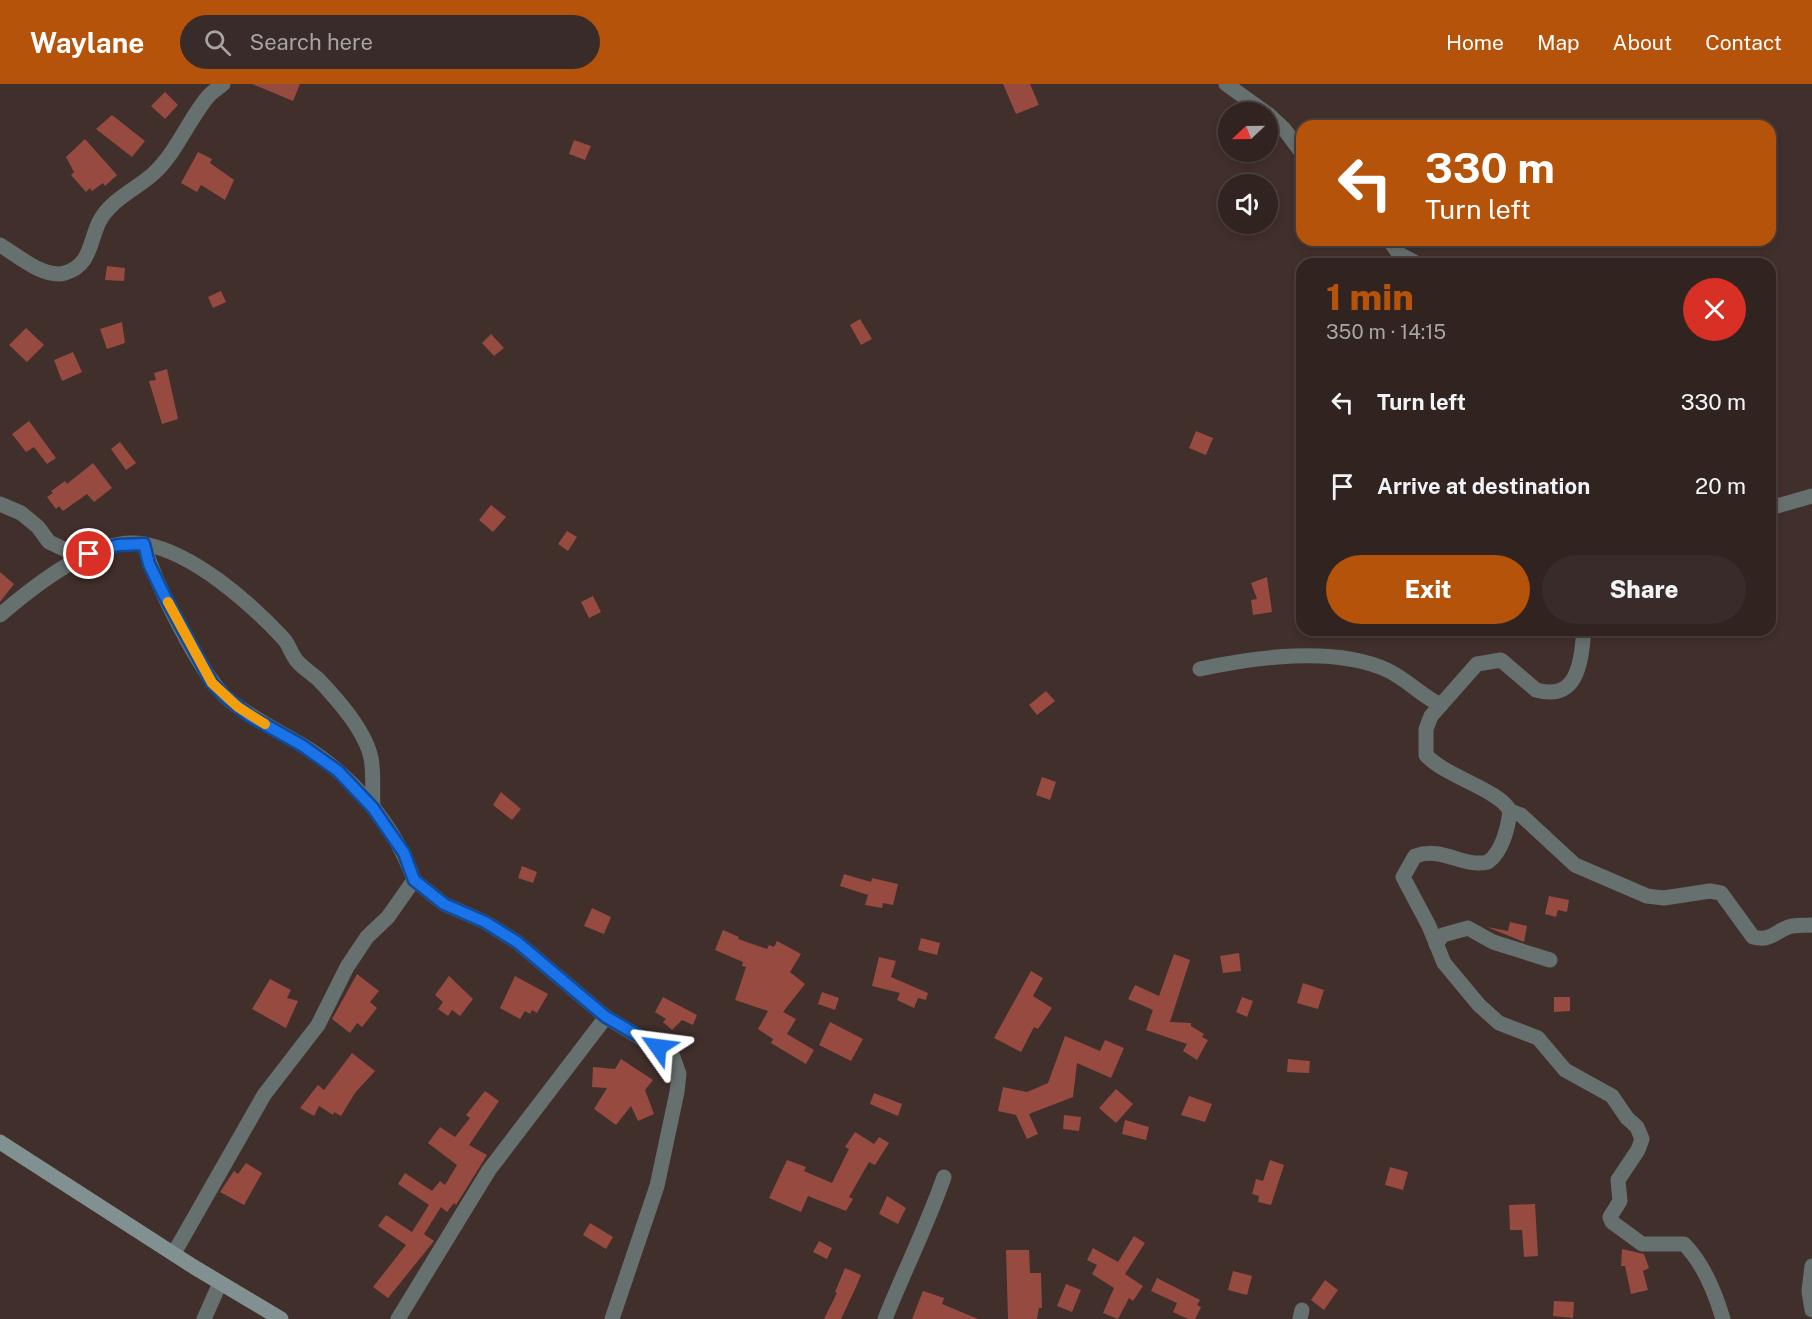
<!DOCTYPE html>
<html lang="en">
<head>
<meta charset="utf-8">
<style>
	body { margin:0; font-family:"Public Sans",sans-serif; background:#392b29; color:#f1f3f6; height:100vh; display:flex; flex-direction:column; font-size:22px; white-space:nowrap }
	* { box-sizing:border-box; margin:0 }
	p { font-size:20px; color:#a8a4a5 }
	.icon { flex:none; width:33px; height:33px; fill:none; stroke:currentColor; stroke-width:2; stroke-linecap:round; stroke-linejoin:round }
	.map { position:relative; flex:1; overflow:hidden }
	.drawer { position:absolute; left:1296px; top:174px; width:480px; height:378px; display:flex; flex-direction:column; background:#312320; border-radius:18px; box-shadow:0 3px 9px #0003,0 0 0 2px #4c403e }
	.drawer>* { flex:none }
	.guide { position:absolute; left:1296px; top:36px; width:480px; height:126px; border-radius:18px; box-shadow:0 3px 9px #0003,0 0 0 2px #4c403e; background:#b45309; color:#fff; overflow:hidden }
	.needle { width:39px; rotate:248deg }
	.tools { position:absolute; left:1218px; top:18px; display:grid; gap:12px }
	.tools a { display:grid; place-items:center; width:60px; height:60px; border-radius:50%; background:#312320; box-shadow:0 3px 9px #0003,0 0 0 2px #4c403e; font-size:30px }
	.pin { position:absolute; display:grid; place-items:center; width:51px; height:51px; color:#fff; margin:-26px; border:3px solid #fff; border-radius:50%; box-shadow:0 2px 6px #0007 }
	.me { position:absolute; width:66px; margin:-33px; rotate:301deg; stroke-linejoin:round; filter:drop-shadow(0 0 4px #0008) }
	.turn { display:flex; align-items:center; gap:21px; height:126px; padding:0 30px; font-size:27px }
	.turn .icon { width:78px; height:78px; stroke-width:2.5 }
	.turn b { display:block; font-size:42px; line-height:51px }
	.round { display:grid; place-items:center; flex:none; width:63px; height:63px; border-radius:32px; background:#392b29 }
	.overview { display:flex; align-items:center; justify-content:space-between; height:102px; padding:0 30px }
	h1 { font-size:36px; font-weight:800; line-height:45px; color:#b45309 }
	.cta { display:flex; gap:12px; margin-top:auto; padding:12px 30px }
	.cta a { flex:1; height:69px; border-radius:36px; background:#b45309; color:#fff; font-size:24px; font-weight:800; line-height:69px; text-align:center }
	.cta a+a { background:#392b29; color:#f1f3f6 }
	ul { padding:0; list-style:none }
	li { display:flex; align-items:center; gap:18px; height:84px; padding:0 30px }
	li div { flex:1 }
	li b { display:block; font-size:22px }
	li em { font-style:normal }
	header { display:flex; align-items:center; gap:36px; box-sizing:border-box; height:84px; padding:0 30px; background:#b45309; color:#fff }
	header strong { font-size:28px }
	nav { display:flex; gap:33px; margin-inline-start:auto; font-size:21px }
	.search { width:420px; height:54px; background:#392b29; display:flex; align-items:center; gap:15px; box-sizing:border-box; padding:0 21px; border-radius:33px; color:#a8a4a5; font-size:22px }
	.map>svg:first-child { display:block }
</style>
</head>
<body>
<header>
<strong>Waylane</strong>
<div class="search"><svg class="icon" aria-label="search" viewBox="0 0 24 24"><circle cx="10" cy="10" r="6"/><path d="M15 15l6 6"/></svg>Search here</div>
<nav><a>Home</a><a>Map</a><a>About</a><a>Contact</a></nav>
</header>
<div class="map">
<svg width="1812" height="1235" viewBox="0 0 1812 1235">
	<rect width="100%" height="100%" fill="#412f2b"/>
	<!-- building -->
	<g fill="#974a3f">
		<polygon points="252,0 300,0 293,17"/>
		<polygon points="1003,0 1030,0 1039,21 1016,30"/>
		<polygon points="165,8 178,21 165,35 151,22"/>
		<polygon points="112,31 145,57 132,73 96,45"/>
		<polygon points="85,55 117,91 105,102 103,99 92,107 90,104 86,108 71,91 74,88 66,73"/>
		<polygon points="574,56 591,62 585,76 569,70"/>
		<polygon points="198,68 212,75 210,79 234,96 225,116 201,101 197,108 181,99"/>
		<polygon points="107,182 125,184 124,197 105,196"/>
		<polygon points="221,207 226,218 213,224 208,213"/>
		<polygon points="860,235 872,255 861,261 850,241"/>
		<polygon points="122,238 125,259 107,265 100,245"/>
		<polygon points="26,244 44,261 27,278 9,261"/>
		<polygon points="491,250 504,264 494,272 482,259"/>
		<polygon points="73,268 82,288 62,297 54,276"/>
		<polygon points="167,285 178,335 162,340 149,297 156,296 154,289"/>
		<polygon points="29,337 56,374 47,380 34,363 26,368 12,350"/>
		<polygon points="1196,347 1213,354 1206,371 1189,364"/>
		<polygon points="120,358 136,379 126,386 111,365"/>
		<polygon points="93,379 112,404 94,418 87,410 63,427 59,422 56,425 47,413 53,409 51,407 65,397 67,400"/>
		<polygon points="491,421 506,433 493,448 479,436"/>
		<polygon points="567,447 577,453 568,467 558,460"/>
		<polygon points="0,488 14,500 0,518"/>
		<polygon points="1267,493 1272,528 1253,531 1251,516 1257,515 1251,499"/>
		<polygon points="593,512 601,528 589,534 581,518"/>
		<polygon points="1046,607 1055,617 1037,631 1029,621"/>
		<polygon points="1042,693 1056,698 1050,716 1036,711"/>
		<polygon points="501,708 521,725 512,736 493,721"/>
		<polygon points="522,782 537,788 533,799 518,794"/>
		<polygon points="844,790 871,798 872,794 898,800 893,821 883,819 882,824 865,821 868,811 840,802"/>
		<polygon points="1549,812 1569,816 1567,828 1558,826 1556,833 1545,830"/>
		<polygon points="592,824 611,833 604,850 584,842"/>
		<polygon points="1510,838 1527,842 1524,858 1487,843 1508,847"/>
		<polygon points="723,846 739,853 738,855 767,865 769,861 774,863 777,857 801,870 790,888 805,900 783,928 796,935 787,950 814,966 806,980 771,959 773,955 758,945 768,927 735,916 746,883 742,882 743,878 715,866"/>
		<polygon points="921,854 940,859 937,871 918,866"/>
		<polygon points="1239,869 1241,887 1223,889 1220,872"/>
		<polygon points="1174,870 1190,876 1170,938 1191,939 1191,942 1204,950 1202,953 1208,956 1197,976 1183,967 1187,960 1146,946 1153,926 1128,915 1135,901 1159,912"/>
		<polygon points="879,873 896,877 891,893 928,909 926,916 918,914 914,924 897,916 900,909 872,902"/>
		<polygon points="1031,887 1043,894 1033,912 1052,924 1038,945 1034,943 1021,968 994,954"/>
		<polygon points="357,890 379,907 370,918 377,924 362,943 357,939 350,949 332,935"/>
		<polygon points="449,892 473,915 460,932 452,926 448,932 438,925 443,918 435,911"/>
		<polygon points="515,892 548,910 537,929 532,926 530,930 525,927 520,935 500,924"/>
		<polygon points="270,895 291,906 287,914 298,917 286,944 252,925"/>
		<polygon points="1303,899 1324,906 1318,925 1297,919"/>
		<polygon points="822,908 839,914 835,926 818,920"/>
		<polygon points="663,913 697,931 693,941 682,936 672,946 663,938 666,935 655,928"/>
		<polygon points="1242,913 1253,917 1247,933 1236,928"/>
		<polygon points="1554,913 1570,913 1570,927 1554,928"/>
		<polygon points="830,938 863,955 851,977 819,961"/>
		<polygon points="1065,952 1100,967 1105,956 1124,964 1111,994 1077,979 1073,1013 1029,1030 1038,1050 1027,1055 1016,1031 998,1027 1003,1003 1027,1008 1048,999"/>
		<polygon points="352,969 375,987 355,1009 341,1032 334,1028 333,1031 319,1022 314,1032 300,1024 318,1001 324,1006"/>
		<polygon points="621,975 653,996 645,1006 654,1030 638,1037 631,1022 616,1041 594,1025 607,1004 592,1003 593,983 615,985"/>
		<polygon points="1288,975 1310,977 1309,989 1287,988"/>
		<polygon points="1116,1005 1133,1020 1116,1039 1099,1024"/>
		<polygon points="485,1007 499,1017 469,1061 487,1071 456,1121 454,1119 447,1128 441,1123 424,1150 434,1157 388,1214 373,1203 406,1161 378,1142 386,1131 412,1148 429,1121 398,1100 405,1089 432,1107 440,1097 445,1101 457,1081 428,1059 440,1043 455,1053 470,1034 466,1031"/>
		<polygon points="874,1009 902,1020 898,1032 870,1020"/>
		<polygon points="1189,1012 1212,1020 1205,1038 1181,1031"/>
		<polygon points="1064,1031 1081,1033 1079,1047 1063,1045"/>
		<polygon points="1125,1036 1149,1043 1146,1056 1122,1050"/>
		<polygon points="855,1048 874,1060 879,1053 889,1059 875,1081 869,1078 849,1113 853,1115 846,1127 808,1112 801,1128 769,1114 787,1076 806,1083 804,1087 832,1099 849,1065 845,1063"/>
		<polygon points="1270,1076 1284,1081 1271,1121 1258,1118 1259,1112 1252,1110 1256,1095 1263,1097"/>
		<polygon points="246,1079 262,1089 244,1121 220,1108 234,1087 238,1090"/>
		<polygon points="1390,1083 1408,1088 1403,1106 1385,1101"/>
		<polygon points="887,1112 906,1124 898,1140 879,1130"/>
		<polygon points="1535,1120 1538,1172 1524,1173 1522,1146 1510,1146 1509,1121"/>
		<polygon points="590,1139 613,1153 606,1165 583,1151"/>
		<polygon points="1134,1152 1145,1159 1125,1190 1143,1202 1133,1217 1129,1214 1118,1235 1103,1229 1114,1204 1092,1190 1097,1181 1087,1176 1093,1164 1118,1178"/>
		<polygon points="819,1157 832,1164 827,1175 813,1168"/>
		<polygon points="1622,1165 1644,1170 1649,1184 1643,1187 1648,1206 1631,1210 1625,1182 1621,1182"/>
		<polygon points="1006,1166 1029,1166 1030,1189 1041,1189 1042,1224 1039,1224 1037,1235 1008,1235"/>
		<polygon points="845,1184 861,1191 856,1203 841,1235 824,1235 837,1209 835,1208"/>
		<polygon points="1233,1187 1252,1192 1247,1211 1228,1206"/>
		<polygon points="1157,1194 1200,1216 1197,1221 1201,1223 1195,1235 1188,1235 1173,1228 1177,1219 1151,1207"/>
		<polygon points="1325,1196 1338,1206 1324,1226 1311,1216"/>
		<polygon points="1066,1200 1081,1206 1072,1228 1057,1222"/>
		<polygon points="923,1207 944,1214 942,1220 978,1235 912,1235"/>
		<polygon points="1554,1217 1574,1218 1573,1234 1553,1232"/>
	</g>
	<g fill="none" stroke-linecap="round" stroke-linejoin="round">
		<!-- street -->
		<g stroke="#66706f" stroke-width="15">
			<polyline points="1226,0 1265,28"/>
			<polyline points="1268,30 1284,45 1302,69"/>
			<polyline points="1389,156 1399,170 1418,180"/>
			<path d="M0 161C17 171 44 195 65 189 91 181 89 159 99 138 110 116 135 106 153 90 176 69 187 39 206 15 210 9 217 5 223 0"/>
			<polyline points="0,420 21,429 38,443 49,458 66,466 89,470"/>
			<polyline points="1770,424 1812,412"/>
			<path d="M144 460C153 495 201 592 228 615 251 634 277 646 302 661 352 691 395 741 414 796L388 833 367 853 347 883 318 941 264 1011 174 1169"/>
			<path d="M0 531C34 502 97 451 144 460 194 469 249 518 283 554 289 560 291 570 297 577 303 584 311 589 318 595 337 615 365 646 371 674 374 689 372 709 373 724"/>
			<path d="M1584 546C1581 574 1580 618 1536 606L1501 576 1477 580 1431 632 1426 645V671C1444 692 1500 706 1510 727 1508 744 1502 768 1488 778 1462 784 1444 762 1415 772L1403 793 1429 842 1444 879 1479 921 1499 939 1538 954 1565 986 1612 1012 1627 1034 1637 1043 1642 1055 1638 1066 1618 1096 1620 1117 1610 1133 1612 1138 1642 1160H1684C1704 1180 1715 1208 1723 1235"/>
			<path d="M1200 585C1254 573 1335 562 1387 586 1407 595 1421 612 1441 621"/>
			<path d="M1510 727 1521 731 1575 781 1647 812 1664 814 1710 807 1721 809 1753 853C1769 857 1773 850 1786 844 1794 840 1804 842 1812 841"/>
			<polyline points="414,796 444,820 485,838 517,858 606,933 673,973 679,990 677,1008 657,1102 612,1235"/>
			<polyline points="1436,860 1443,851 1468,844 1493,858 1550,876"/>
			<polyline points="1812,1182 1809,1207 1812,1226"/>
			<polyline points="204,1235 220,1199"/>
			<polyline points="398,1235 489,1086 606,933"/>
			<path d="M885 1235C904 1187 927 1142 944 1093"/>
			<polyline points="1300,1235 1302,1226"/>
		</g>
		<!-- secondary -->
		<polyline stroke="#819191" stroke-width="15" points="0,1058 194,1183 281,1235"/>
	</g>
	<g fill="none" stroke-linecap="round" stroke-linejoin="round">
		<defs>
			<polyline id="route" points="89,470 118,461 144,460 149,480 163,509 212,599 227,614 250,632 303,662 338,687 373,724 404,769 414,796 444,820 485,838 517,858 606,933 658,963"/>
		</defs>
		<!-- route casing -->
		<use href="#route" stroke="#114b97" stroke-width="15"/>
		<!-- route -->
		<use href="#route" stroke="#1a73e8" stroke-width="10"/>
		<!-- slow -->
		<polyline stroke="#f59e0b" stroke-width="10" points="168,518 212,599 238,623 265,640"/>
	</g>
</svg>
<div class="tools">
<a><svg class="needle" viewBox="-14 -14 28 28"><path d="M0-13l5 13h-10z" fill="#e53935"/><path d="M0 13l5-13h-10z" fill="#a8a4a5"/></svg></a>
<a><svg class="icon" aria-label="sound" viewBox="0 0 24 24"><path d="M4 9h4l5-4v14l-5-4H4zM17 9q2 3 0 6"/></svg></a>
</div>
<div class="pin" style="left:89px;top:470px;background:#d93025"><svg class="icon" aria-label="arrive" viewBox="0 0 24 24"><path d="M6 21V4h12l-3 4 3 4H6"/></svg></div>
<svg class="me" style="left:658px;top:963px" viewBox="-20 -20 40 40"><path d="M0-17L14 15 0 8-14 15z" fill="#1a73e8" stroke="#fff" stroke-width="4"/></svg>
<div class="guide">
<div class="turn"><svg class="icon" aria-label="left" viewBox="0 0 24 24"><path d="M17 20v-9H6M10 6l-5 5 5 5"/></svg><div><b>330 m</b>Turn left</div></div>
</div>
<section class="drawer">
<div class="overview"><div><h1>1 min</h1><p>350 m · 14:15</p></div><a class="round" style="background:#d93025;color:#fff"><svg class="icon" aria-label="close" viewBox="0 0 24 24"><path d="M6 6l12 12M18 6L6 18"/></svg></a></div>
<ul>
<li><svg class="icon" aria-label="left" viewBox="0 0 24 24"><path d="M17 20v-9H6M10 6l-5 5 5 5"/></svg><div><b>Turn left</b></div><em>330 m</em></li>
<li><svg class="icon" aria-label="arrive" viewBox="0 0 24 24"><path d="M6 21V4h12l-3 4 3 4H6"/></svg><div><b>Arrive at destination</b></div><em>20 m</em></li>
</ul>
<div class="cta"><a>Exit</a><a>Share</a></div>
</section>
</div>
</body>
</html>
